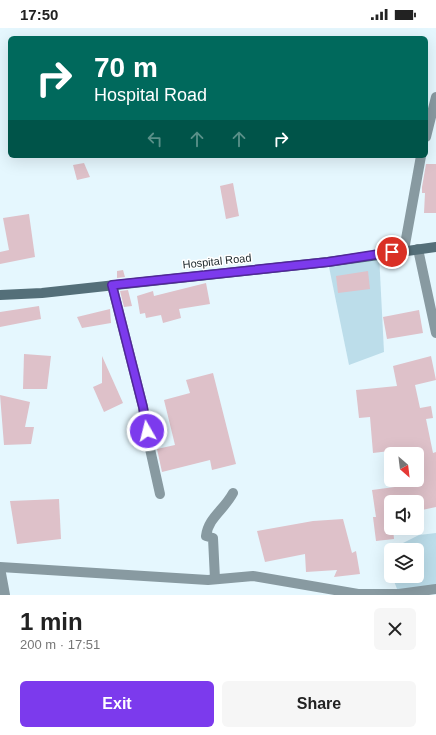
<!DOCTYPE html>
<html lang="en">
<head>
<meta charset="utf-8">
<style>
	body { margin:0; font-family:Arial,sans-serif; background:#f6f6f6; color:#222; height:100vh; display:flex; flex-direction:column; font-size:15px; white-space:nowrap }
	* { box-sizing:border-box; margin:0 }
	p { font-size:13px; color:#767676 }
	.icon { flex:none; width:22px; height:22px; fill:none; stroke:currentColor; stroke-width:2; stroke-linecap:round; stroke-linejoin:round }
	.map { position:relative; height:567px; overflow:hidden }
	.drawer { display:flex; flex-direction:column; background:#fff; flex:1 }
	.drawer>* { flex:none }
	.hud { position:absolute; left:8px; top:8px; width:420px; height:122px; border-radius:6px; box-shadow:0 4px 16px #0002; background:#00695c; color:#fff; overflow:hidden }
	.needle { width:26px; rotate:152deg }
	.controls { position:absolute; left:384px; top:419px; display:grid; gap:8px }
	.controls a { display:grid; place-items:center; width:40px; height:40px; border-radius:6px; background:#fff; box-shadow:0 4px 16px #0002; font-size:20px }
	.pin { position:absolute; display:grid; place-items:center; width:34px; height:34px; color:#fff; margin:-17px; border:2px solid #fff; border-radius:50%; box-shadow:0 1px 4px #0007 }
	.me { position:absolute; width:44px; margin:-22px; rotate:352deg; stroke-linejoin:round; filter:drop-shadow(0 0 3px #0008) }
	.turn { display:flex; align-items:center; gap:14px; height:84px; padding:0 20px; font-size:18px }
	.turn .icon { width:52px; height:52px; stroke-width:2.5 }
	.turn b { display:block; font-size:28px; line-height:34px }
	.lanes { display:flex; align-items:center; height:38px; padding:0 20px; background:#0003; justify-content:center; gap:20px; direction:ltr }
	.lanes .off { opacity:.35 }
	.round { display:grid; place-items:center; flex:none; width:42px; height:42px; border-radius:6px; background:#f6f6f6 }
	.headline { display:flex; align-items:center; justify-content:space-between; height:68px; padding:0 20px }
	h1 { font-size:24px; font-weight:700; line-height:30px }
	.primary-button { display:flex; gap:8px; margin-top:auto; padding:8px 20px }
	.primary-button a { flex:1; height:46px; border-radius:6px; background:#7c3aed; color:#fff; font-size:16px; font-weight:700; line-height:46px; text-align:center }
	.primary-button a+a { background:#f6f6f6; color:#222 }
	.status { display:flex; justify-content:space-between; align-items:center; height:28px; padding:0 20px; background:#fff; direction:ltr }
	.status svg { height:11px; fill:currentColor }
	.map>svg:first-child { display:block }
</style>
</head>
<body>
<div class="status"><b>17:50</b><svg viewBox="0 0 49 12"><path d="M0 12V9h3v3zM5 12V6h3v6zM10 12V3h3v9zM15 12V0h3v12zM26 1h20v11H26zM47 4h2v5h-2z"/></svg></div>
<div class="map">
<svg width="436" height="567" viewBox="0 0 436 567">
	<rect width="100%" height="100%" fill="#e5f7fe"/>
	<!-- green -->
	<g fill="#bcddea">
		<polygon points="379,226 384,324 349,337 328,234"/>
		<polygon points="436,505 436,561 399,566 392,548 417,548 417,522 392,522 393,520 419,507"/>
	</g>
	<!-- building -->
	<g fill="#dec1c9">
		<polygon points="84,135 90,149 77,152 73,137"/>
		<polygon points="426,136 436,136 436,185 424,185 425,165 422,165 422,159"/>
		<polygon points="233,155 239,188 226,191 220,158"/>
		<polygon points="29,186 35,229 0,236 0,224 9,222 3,190"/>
		<polygon points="123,242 125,249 117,250 117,243"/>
		<polygon points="368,243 370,261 338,265 336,248"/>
		<polygon points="206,255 210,276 179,281 181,290 163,295 161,287 146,290 145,285 140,286 137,268 153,263 154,268"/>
		<polygon points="128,262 132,278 124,279 120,263"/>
		<polygon points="39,278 41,291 0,299 0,284"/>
		<polygon points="110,281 111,295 82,300 77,289"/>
		<polygon points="419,282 423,305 387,311 383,289"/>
		<polygon points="24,326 51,328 47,361 23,361"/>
		<polygon points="102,328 123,375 104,384 93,359 102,355"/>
		<polygon points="431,328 436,352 415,357 420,380 431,378 433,390 426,391 433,425 436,424 436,479 422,482 421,474 391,474 391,500 393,500 394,511 376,513 373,489 376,489 372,462 417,456 417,426 407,426 406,421 373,425 370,389 359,390 356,362 397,358 393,338"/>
		<polygon points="213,345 236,436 212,442 210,432 162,444 157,421 175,417 164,372 190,365 186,352"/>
		<polygon points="0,367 30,374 25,399 34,399 31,416 4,417"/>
		<polygon points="59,471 61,511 17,516 10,473"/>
		<polygon points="343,491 352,525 356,523 360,546 334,549 337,542 306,544 305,526 265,534 257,503 313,493"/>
	</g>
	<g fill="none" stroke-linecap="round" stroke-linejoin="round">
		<!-- street -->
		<g stroke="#889aa1" stroke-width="10">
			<polyline points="426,109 436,69"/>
			<polyline points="418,221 436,305"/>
			<polyline points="404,222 421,128"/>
			<polyline points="112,257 143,379 148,412 160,466"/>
			<polyline points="0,539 208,552 253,548 358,566 399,566 436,561"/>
			<polyline points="0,540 5,567"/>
			<path d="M215 551 213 510 206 508C208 490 224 482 233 465"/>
		</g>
		<!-- secondary -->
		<polyline stroke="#546f79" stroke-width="10" points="0,267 42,265 328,234 436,219"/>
	</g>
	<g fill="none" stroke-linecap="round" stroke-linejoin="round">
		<defs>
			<polyline id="route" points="147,403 143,379 112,257 328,234 392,224"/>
		</defs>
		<!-- route casing -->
		<use href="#route" stroke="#51269a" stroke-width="10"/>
		<!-- route -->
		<use href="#route" stroke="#7c3aed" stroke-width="7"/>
	</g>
	<g text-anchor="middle" stroke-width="3" stroke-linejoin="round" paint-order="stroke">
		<!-- street labels -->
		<g font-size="11" fill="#192428" stroke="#fff">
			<text transform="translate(217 233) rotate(-6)" y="4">Hospital Road</text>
		</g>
	</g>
</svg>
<div class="controls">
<a><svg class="needle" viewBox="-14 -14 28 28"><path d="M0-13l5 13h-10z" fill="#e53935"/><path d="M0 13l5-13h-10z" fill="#767676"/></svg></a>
<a><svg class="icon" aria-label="sound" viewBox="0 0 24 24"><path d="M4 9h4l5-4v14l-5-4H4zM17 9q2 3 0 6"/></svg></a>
<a><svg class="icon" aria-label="layers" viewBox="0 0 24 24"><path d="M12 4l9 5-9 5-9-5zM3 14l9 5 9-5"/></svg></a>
</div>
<div class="pin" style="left:392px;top:224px;background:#d93025"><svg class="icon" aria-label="arrive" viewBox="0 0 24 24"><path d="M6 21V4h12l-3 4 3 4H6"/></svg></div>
<svg class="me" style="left:147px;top:403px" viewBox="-20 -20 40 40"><circle r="17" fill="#7c3aed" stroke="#fff" stroke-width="3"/><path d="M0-11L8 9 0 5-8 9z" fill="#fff"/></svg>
<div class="hud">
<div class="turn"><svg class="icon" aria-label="right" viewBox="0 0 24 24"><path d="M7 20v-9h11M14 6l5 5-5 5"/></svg><div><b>70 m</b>Hospital Road</div></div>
<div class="lanes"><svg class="icon off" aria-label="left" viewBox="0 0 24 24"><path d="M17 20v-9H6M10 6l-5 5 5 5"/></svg><svg class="icon off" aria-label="ahead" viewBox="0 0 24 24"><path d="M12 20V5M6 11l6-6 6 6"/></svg><svg class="icon off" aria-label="ahead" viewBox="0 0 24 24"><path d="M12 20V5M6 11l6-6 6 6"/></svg><svg class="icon" aria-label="right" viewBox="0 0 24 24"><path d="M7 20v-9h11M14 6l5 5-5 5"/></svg></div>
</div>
</div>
<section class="drawer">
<div class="headline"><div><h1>1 min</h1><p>200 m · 17:51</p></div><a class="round"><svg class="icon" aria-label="close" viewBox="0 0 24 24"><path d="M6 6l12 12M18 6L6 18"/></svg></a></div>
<div class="primary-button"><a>Exit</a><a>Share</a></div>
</section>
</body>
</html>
